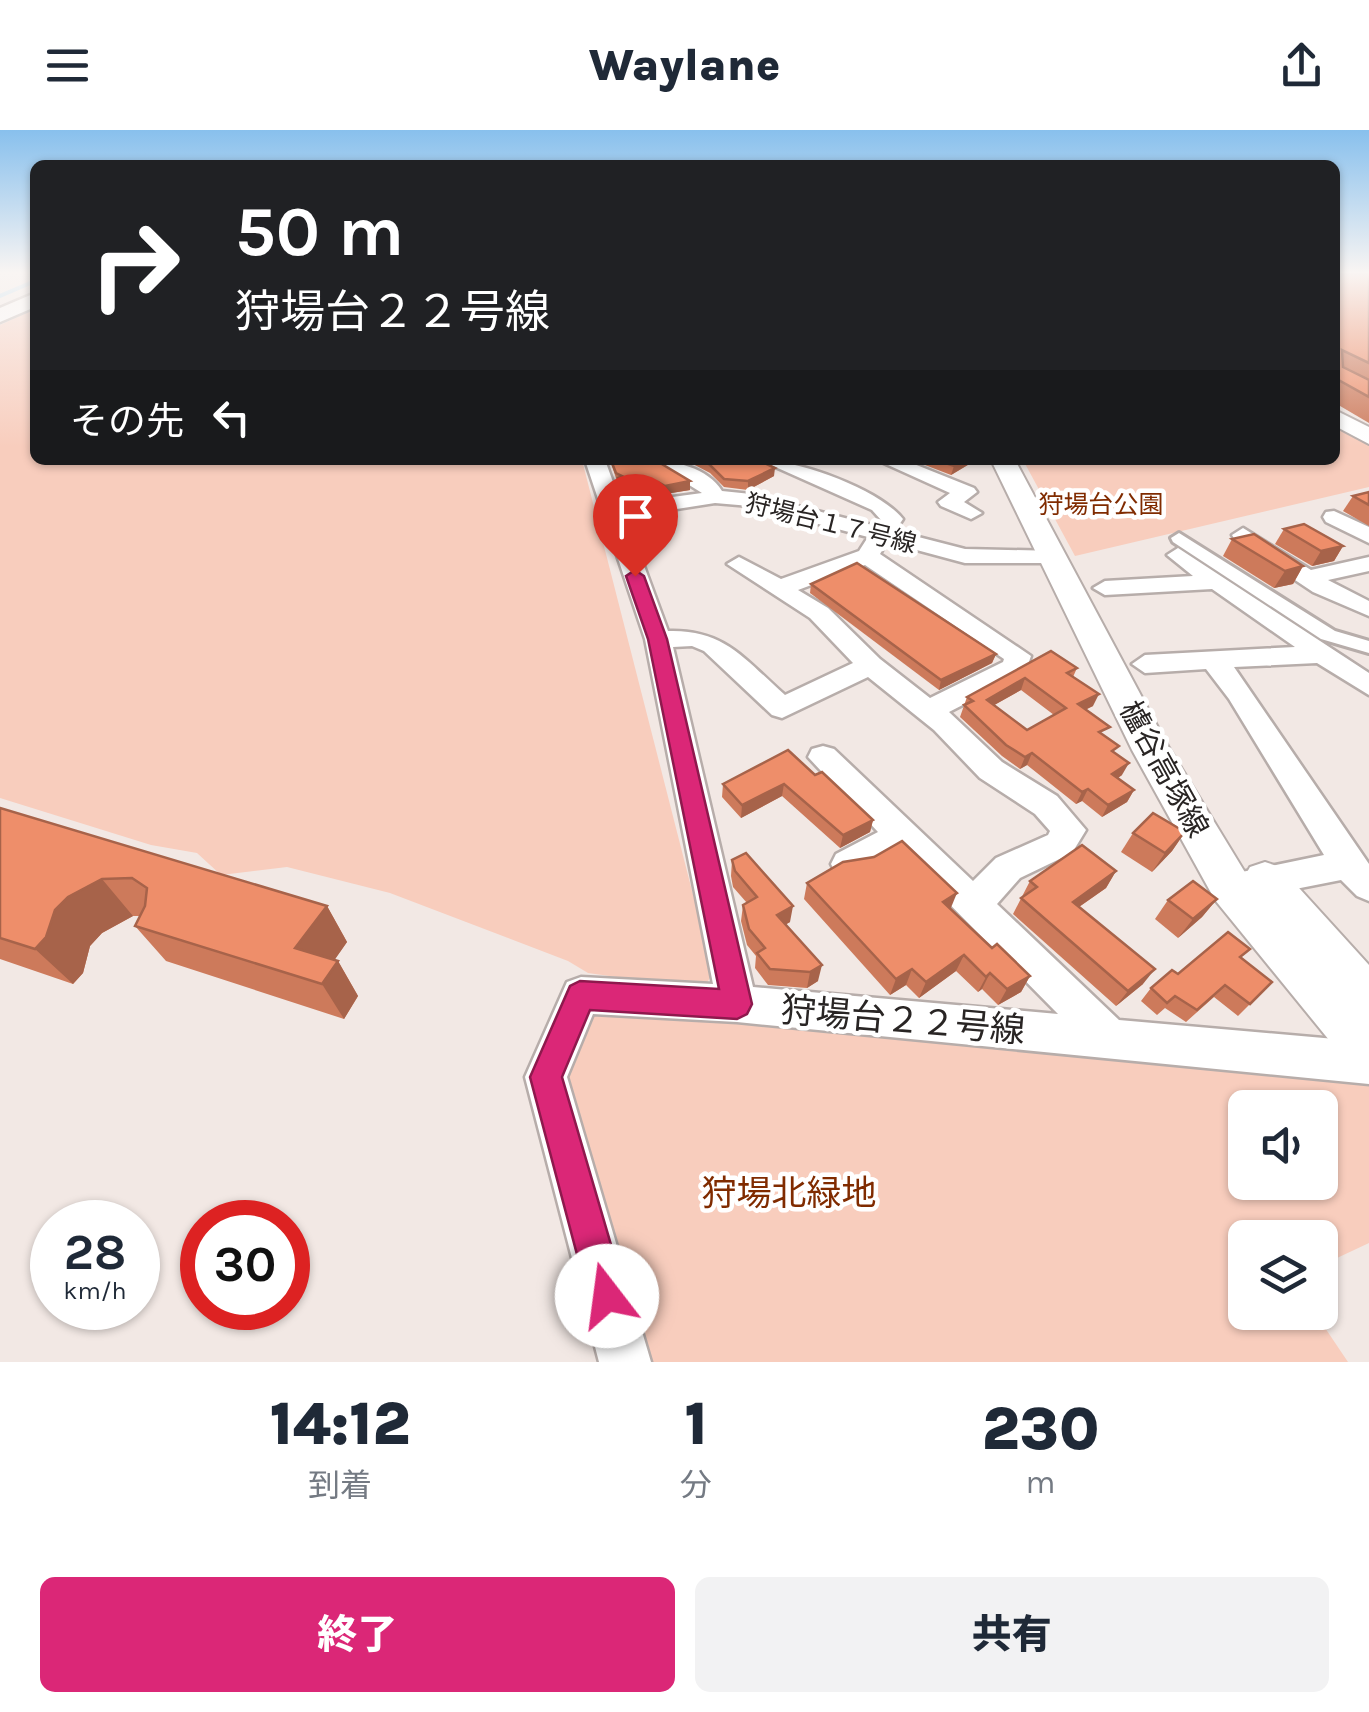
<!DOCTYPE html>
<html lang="ja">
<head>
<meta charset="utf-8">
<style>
	body { margin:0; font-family:Karla,"Noto Sans JP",sans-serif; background:#f2f2f3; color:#1f2937; height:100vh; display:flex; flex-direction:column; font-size:38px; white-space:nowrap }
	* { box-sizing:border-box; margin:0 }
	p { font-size:32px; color:#747a83 }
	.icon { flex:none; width:55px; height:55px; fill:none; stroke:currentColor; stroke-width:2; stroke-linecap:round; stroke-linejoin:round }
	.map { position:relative; height:1232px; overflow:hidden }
	.details { display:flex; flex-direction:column; background:#fff; flex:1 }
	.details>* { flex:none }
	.banner { position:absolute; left:30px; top:30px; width:1310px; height:305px; border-radius:15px; box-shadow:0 2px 8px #0004; background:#202124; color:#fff; overflow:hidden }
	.controls { position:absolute; left:1228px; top:960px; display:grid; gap:20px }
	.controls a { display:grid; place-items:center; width:110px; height:110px; border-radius:15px; background:#fff; box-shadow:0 2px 8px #0004; font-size:50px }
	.speed { position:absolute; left:30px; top:1070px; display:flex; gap:20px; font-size:50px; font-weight:700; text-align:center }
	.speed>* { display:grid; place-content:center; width:130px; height:130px; border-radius:50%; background:#fff; box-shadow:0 2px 8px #0004; line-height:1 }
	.speed small { font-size:25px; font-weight:400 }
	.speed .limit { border:15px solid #d22; background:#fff; color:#111 }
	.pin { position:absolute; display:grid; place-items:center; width:85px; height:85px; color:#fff; margin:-102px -42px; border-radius:50% 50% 50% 0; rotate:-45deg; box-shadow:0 0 10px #0007 }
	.pin .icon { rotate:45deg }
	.me { position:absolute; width:110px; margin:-55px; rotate:345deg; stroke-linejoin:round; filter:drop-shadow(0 0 8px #0008) }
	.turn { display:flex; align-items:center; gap:35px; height:210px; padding:0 40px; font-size:45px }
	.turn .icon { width:130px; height:130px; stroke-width:2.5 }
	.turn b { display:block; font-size:70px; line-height:85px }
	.then { display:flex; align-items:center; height:95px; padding:0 40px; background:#0003; gap:20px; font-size:38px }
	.eta { display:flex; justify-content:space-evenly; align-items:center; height:170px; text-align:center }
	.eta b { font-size:60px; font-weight:800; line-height:70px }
	.button { display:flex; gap:20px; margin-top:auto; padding:20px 40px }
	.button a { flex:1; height:115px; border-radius:15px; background:#db2777; color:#fff; font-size:40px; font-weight:800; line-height:115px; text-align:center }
	.button a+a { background:#f2f2f3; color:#1f2937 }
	header { display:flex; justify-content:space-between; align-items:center; height:130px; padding:0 40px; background:#fff; font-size:45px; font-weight:800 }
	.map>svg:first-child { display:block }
</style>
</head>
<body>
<header><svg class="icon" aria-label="menu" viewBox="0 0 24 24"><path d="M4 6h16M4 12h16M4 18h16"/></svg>Waylane<svg class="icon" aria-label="share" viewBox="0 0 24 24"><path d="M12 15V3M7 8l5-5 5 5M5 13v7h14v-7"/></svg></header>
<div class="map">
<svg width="1369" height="1232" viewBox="0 0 1369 1232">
	<rect width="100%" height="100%" fill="#f2e8e4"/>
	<!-- green -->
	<g fill="#f8cdbd" fill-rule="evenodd">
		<polygon points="35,179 35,330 582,330 713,843 703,859 588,843 568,831 390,763 287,737 221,745 197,723 151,715 0,668 0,195"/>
		<polygon points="1335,295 1369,313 1369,357 1075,426 1023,330 1335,330"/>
		<path d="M592 875 1369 946V1113L1320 1136V1108H1245V1182L1315 1183 1348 1232H651L558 951ZM1245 978H1320V1052H1245Z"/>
	</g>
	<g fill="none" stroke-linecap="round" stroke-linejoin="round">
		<!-- stream -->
		<polyline stroke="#99d3f5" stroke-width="4" points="0,166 35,151"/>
		<defs>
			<polygon id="pedestrian" points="1179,403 1335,501 1369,511 1369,523 1321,509 1173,412 1171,408"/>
			<g id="minor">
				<path d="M585 330H605L621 374 702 363 649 330C674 330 708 338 722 361L751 364 876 396 881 390 872 380 760 330C798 330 879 359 903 389L895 401 965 419 1058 421 1061 426 1058 431 1050 433H965L887 412 880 424 1031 526 1025 543 949 582 1002 632 1057 666 1086 700 1072 723 1020 748 997 774 1119 890 1369 912V954L737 892 593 884 567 947 651 1232H599L525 947 567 852 581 847 713 854 645 509ZM715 373 750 376 868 407 859 421 781 449 739 427 727 434 810 488 853 533 785 565C745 530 725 499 668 501L626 387ZM865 435 1004 529 1003 532 930 568 880 529 828 478 798 460ZM692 516 704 521 772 585 782 588 868 547 934 600 980 648 1035 684 1050 701 1048 705 996 728 973 751 834 619 823 616 812 619 808 627 878 702 836 724 831 734 836 744C858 751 879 733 899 723L1058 884 753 857 673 517Z"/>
				<polygon points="877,330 904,330 974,358 977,362 964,372 982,383 971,389 941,376 938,372 950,363"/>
				<polygon points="1334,381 1369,397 1369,413 1326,392 1323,387 1326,382"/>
				<polygon points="1243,398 1311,440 1369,427 1369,441 1328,450 1369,471 1369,486 1313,462 1235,410 1232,405"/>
				<polygon points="1178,418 1369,543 1369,565 1317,533 1234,537 1369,734 1369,771 1357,766 1341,750 1249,768 1237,763 1231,753 1237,743 1324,725 1229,569 1206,539 1145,543 1132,534 1145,525 1295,517 1212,459 1105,465 1093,458 1105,451 1193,446 1167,425"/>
			</g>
			<g id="tertiary">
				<polygon points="1335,280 1369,297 1369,314 1335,296"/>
				<polygon points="991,330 1015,330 1168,616 1246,744 1250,737 1265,732 1280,737 1369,835 1369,944 1351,937 1215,770 1132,620"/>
			</g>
			<polygon id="primary" points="35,163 35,177 0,192 0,178"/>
		</defs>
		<!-- pedestrian casing -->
		<use href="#pedestrian" stroke="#b7adaa" stroke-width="6"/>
		<!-- minor casing -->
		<use href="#minor" stroke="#b7adaa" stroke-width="5"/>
		<!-- tertiary casing -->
		<use href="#tertiary" stroke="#b7adaa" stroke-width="4"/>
		<!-- primary casing -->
		<use href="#primary" stroke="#b7adaa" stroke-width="5"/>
		<!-- pedestrian -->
		<use href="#pedestrian" fill="#fff" fill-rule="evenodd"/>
		<!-- minor -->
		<use href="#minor" fill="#fff" fill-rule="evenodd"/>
		<!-- tertiary -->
		<use href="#tertiary" fill="#fff" fill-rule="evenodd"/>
		<!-- primary -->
		<use href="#primary" fill="#fff" fill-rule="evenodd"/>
	</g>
	<!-- wall -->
	<g fill="#cd7a5b" fill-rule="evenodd">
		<polygon points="1335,144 1369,144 1369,293 1335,273"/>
		<polygon points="610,330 655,330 690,360 665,364 658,361 628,369 622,366"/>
		<polygon points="671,330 758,330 774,346 748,360 724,357 710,343 691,333"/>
		<polygon points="912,330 976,330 951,345"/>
		<polygon points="1369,362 1369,396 1343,381 1353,366"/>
		<polygon points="1284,399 1343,416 1334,431 1312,436 1275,414"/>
		<polygon points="1232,409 1303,436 1293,454 1274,458 1223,426"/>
		<polygon points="811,454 996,524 992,533 939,560 810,463"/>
		<path d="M1051 521 1077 538 1073 547 1093 576 1085 580 1115 624 1122 645 1118 648 1134 660 1127 672 1102 687 1082 671 1076 674 1027 635 1020 639 1002 626 960 587 967 567ZM1021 560 1054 585 1027 600 994 575Z"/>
		<polygon points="815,645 873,690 870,702 840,718 782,666 741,688 722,667 723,654"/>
		<polygon points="0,678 327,776 347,812 334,830 338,831 358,866 344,889 166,831 135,796 140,786 133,786 102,803 90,816 83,843 73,854 0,829"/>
		<polygon points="1185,702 1172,721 1152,742 1121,722 1133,703"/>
		<polygon points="874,727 950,779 992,818 1030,846 1021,862 998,875 982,859 978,862 956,841 919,868 906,855 890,865 804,769 807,753"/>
		<polygon points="732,730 790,792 786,794 818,851 807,858 768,855 755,838 756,826 747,815 741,791 743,775 747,773 733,757 731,746"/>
		<polygon points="1116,741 1106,758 1079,777 1143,854 1116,876 1013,784 1030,751"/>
		<polygon points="1217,769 1202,787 1178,808 1155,789 1168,770"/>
		<polygon points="1241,828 1272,852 1238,886 1214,867 1186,892 1165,878 1157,885 1141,871 1151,858 1178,844"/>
	</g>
	<!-- shaded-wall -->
	<g fill="#a7634a">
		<polygon points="964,330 976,330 951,345 954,336"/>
		<polygon points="775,338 774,346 748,360 748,351"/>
		<polygon points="690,351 690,360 665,364 665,356"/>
		<polygon points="658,352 658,361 628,369 628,361"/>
		<polygon points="1343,416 1334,431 1312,436 1321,421"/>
		<polygon points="1303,436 1293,454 1274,458 1285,441"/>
		<polygon points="996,524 992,533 939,560 941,550"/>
		<polygon points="1025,548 1021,560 982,582 987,570"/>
		<polygon points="1099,564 1093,576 1072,586 1078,574"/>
		<polygon points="1032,623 1027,635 1020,639 1025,627"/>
		<polygon points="1129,633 1122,645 1106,656 1112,644"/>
		<polygon points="784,654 782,666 741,688 742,675"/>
		<polygon points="1088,659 1082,671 1076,674 1082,662"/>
		<polygon points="1134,660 1127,672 1102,687 1108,675"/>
		<polygon points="873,690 870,702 840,718 843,705"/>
		<polygon points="1185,702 1172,721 1152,742 1165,723"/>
		<polygon points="1116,741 1106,758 1063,788 1073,772"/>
		<polygon points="102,749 133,786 102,803 90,816 83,843 73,854 35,819 55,780 68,767"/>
		<polygon points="957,763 950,780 943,772"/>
		<polygon points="1217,769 1202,787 1178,808 1193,789"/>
		<polygon points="327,776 347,812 318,854 295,818"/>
		<polygon points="793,776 790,792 775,801 777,785"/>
		<polygon points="964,825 956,841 919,868 926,852"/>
		<polygon points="338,831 358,866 344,889 322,854"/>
		<polygon points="822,835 818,851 807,858 810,842"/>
		<polygon points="912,839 906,855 890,865 896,849"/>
		<polygon points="1155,839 1143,854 1116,876 1128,861"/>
		<polygon points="990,843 982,859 978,862 986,847"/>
		<polygon points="1030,846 1021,862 998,875 1007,859"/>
	</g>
	<!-- building -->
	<g fill="#ee8e6a" stroke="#a7634a" stroke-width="2.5" fill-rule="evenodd">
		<polygon points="1335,144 1369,144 1369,233 1342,220 1343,237 1369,250 1369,267 1335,248"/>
		<polygon points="615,330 655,330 690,351 665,356 658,352 628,361 622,358 618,348 622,346 616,343 612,333 616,331"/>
		<polygon points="701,330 758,330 775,338 748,351 724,349 710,335"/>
		<polygon points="936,330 964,330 954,336"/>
		<polygon points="1369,362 1369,375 1353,366"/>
		<polygon points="1304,394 1343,416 1321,421 1284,399"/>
		<polygon points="1254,404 1303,436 1285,441 1232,409"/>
		<polygon points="857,433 996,524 941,550 811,454"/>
		<path d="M1051 521 1077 538 1067 543 1099 564 1078 574 1110 597 1099 602 1119 616 1112 621 1129 633 1112 644 1134 660 1108 675 1088 659 1082 662 1032 623 1025 627 1006 615 964 575 973 571 967 567ZM1025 548 1066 578 1027 600 987 570Z"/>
		<polygon points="788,620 815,645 822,642 873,690 843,705 784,654 742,675 723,654"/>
		<polygon points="0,678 327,776 295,818 338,831 322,854 135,796 145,776 147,758 132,748 102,749 68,767 55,780 46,807 35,819 0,808"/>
		<polygon points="1153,683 1185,702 1165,723 1133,703"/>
		<polygon points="902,711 957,763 943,772 992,818 997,814 1030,846 1007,859 990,843 986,847 964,825 926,852 912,839 896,849 807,753 843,732 874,727"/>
		<polygon points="1082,715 1116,741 1073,772 1155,839 1128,861 1021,768 1037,757 1030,751"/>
		<polygon points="746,723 793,776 777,785 822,835 810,842 770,839 757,823 765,818 749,799 743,775 757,767 735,741 732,730"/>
		<polygon points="1193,751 1217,769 1193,789 1168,770"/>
		<polygon points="1228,802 1250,819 1240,827 1272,852 1250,874 1225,855 1197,880 1175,866 1167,873 1151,858 1172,840 1178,844"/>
	</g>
	<!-- sky -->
	<linearGradient id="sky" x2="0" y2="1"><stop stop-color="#88c0ed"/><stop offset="0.45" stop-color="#f9f5f3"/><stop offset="1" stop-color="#f9f5f3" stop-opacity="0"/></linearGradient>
	<rect width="1369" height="317" fill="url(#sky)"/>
	<!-- route -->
	<polygon fill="#db2777" stroke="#8e194d" stroke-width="2.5" points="635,440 644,446 667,509 752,874 747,884 737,889 590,880 562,947 626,1166 620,1180 607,1185 593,1180 588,1166 530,947 570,856 580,851 719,859 648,509 626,446"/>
	<g text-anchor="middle" stroke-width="9" stroke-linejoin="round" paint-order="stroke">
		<!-- far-park labels -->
		<g font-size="25" fill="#802b00" stroke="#fff">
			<text x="1101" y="383">狩場台公園</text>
		</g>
		<!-- far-street labels -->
		<g font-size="25" fill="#292524" stroke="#fff">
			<text transform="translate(831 393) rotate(14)" y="9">狩場台１７号線</text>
		</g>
		<!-- street labels -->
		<g font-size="30" fill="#292524" stroke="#fff">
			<text transform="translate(1164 639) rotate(61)" y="10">櫨谷高塚線</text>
		</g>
		<!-- near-street labels -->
		<g font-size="35" fill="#292524" stroke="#fff">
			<text transform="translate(903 890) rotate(5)" y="12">狩場台２２号線</text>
		</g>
		<!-- near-park labels -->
		<g font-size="35" fill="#802b00" stroke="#fff">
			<text x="789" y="1075">狩場北緑地</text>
		</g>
	</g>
</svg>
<div class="controls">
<a><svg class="icon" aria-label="sound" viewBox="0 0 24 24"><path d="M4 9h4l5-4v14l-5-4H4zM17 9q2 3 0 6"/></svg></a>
<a><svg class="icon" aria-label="layers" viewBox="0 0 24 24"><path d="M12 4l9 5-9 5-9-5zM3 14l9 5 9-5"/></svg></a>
</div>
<div class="speed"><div>28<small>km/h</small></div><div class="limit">30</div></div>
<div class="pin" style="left:635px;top:446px;background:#d93025"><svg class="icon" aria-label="arrive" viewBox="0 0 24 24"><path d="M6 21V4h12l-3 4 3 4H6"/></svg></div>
<svg class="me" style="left:607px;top:1166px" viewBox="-20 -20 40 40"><circle r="19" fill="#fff"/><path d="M0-13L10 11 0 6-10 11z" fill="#db2777"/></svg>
<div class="banner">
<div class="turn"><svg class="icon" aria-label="right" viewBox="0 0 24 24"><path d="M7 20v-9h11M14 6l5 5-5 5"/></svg><div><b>50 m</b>狩場台２２号線</div></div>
<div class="then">その先<svg class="icon" aria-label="left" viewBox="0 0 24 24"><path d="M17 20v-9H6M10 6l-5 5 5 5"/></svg></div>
</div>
</div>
<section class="details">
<div class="eta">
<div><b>14:12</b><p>到着</p></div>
<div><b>1</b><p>分</p></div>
<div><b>230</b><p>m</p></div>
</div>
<div class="button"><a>終了</a><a>共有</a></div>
</section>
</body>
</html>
